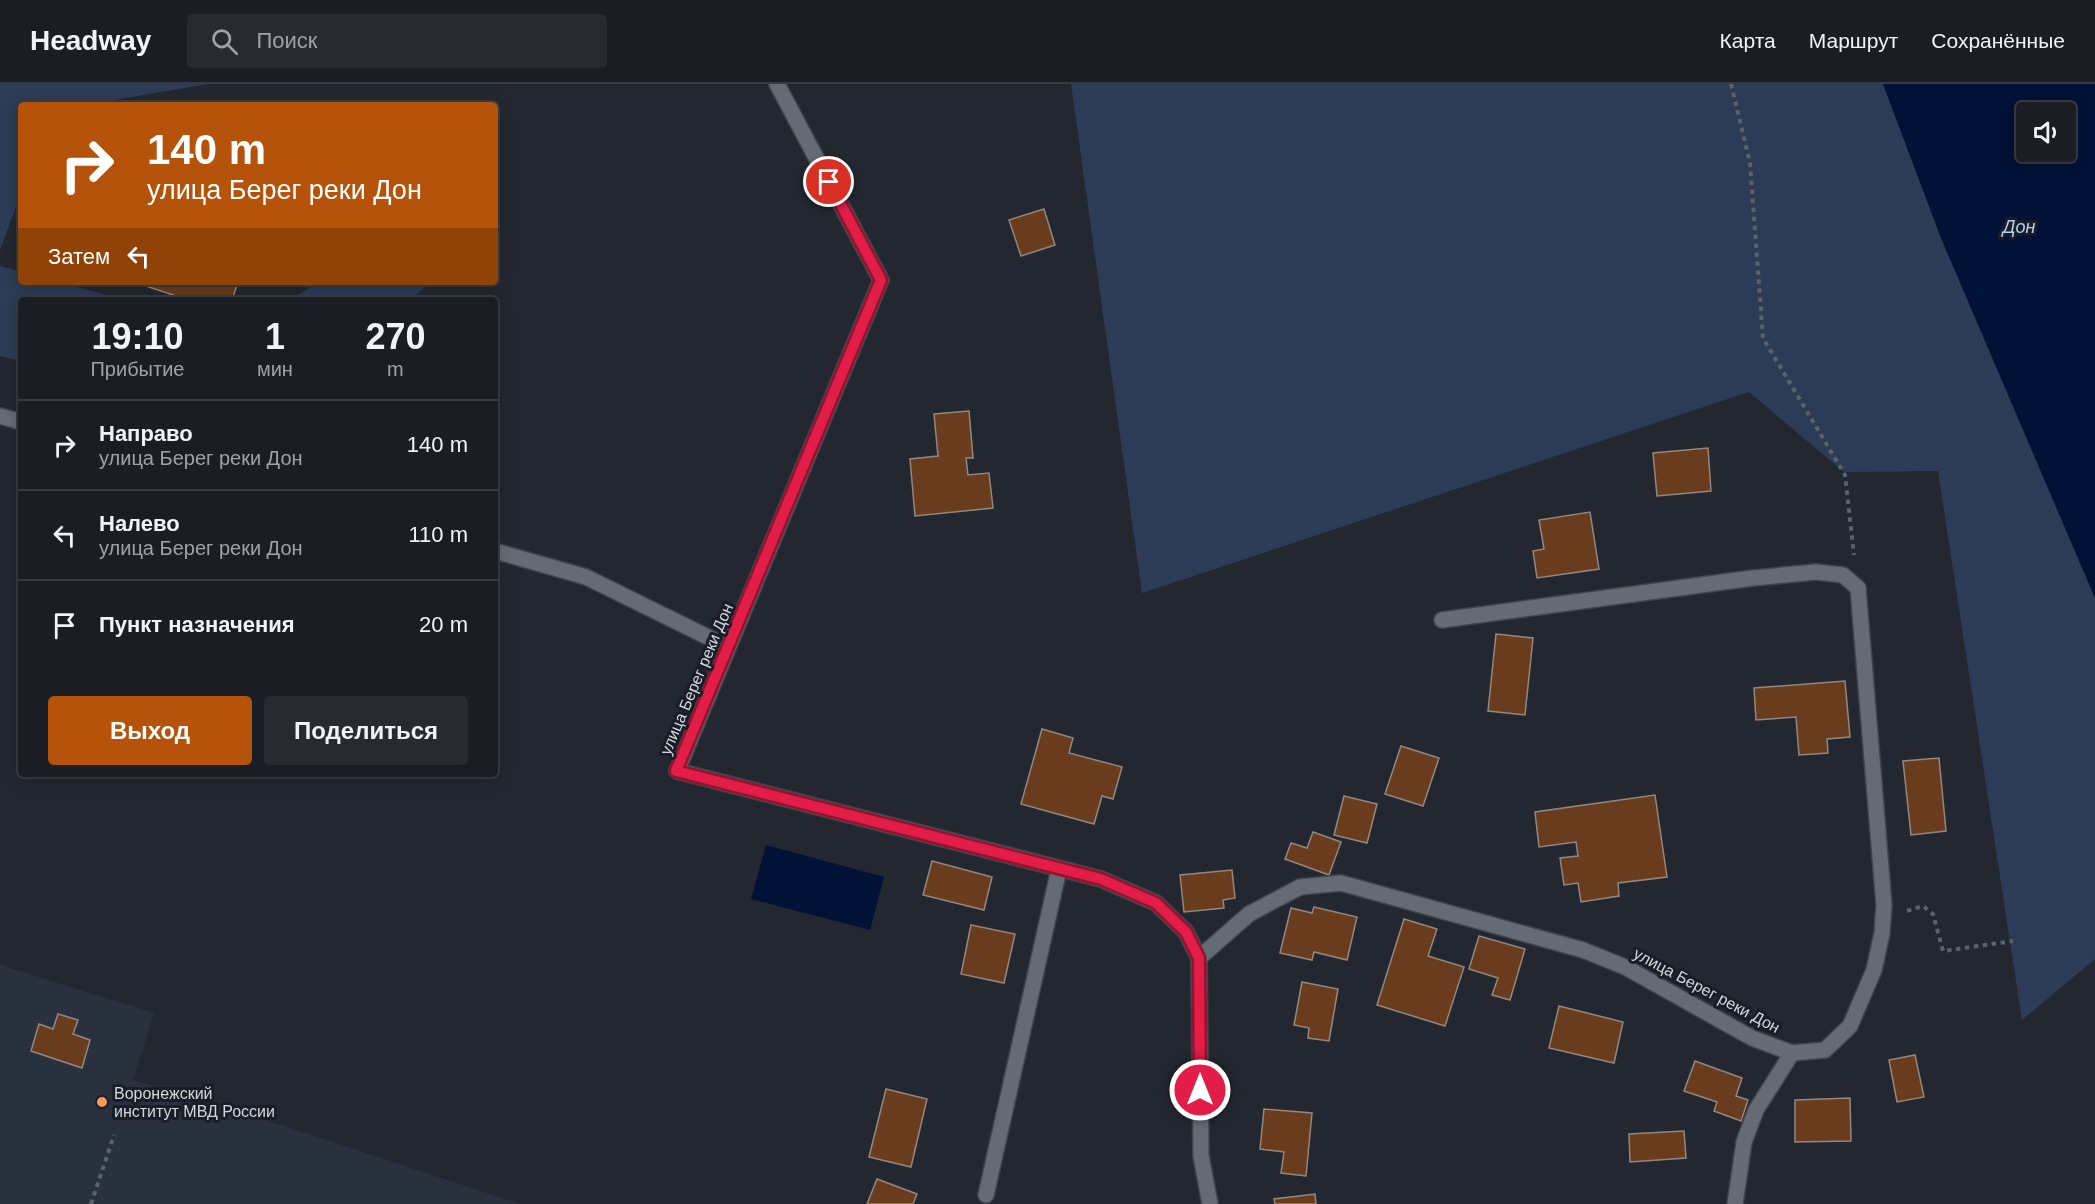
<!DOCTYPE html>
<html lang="ru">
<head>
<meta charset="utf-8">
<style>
	body { margin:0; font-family:Helvetica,sans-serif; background:#272b31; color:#f1f3f6; height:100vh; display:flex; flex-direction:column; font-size:22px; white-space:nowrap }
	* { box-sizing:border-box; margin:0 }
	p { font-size:20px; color:#9fa2a6 }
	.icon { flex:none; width:33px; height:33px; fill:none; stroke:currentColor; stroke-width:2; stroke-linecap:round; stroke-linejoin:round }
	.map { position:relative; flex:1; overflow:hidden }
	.sheet { position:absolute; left:18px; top:213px; width:480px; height:480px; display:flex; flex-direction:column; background:#1a1e24; border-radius:6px; box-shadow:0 3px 15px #0003,0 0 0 2px #383c41 }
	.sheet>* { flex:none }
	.banner { position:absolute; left:18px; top:18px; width:480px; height:183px; border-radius:6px; box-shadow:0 3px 15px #0003,0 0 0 2px #383c41; background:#b45309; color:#fff; overflow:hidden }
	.tools { position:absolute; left:2016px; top:18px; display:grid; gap:12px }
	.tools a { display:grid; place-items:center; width:60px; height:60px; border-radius:6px; background:#1a1e24; box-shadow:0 3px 15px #0003,0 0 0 2px #383c41; font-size:30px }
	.pin { position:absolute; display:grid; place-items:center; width:51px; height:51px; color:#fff; margin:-26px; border:3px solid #fff; border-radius:50%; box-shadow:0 2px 6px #0007 }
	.me { position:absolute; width:66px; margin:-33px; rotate:0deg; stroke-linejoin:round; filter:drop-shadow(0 0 4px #0008) }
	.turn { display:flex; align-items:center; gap:21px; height:126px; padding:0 30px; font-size:27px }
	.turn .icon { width:78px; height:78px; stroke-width:2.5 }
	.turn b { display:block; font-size:42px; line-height:51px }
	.then { display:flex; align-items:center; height:57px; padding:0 30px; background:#0003; gap:12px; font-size:22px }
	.eta { display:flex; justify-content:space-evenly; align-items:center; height:102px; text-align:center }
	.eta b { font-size:36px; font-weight:600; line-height:42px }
	.cta { display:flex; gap:12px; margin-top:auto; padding:12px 30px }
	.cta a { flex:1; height:69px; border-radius:6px; background:#b45309; color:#fff; font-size:24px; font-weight:600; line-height:69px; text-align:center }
	.cta a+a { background:#272b31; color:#f1f3f6 }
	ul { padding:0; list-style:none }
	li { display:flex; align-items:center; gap:18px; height:90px; padding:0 30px; border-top:2px solid #383c41 }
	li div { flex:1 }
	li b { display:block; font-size:22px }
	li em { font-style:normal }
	header { display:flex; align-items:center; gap:36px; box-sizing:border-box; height:84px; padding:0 30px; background:#1a1e24; border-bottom:2px solid #383c41 }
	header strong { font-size:28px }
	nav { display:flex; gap:33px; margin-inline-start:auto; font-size:21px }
	.search { width:420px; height:54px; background:#272b31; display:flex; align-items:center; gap:15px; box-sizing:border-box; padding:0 21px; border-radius:6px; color:#9fa2a6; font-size:22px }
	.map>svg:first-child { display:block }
</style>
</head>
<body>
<header>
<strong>Headway</strong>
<div class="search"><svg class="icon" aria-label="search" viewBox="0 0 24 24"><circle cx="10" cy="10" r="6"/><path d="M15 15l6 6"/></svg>Поиск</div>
<nav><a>Карта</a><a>Маршрут</a><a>Сохранённые</a></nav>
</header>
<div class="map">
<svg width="2095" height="1120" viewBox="0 0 2095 1120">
	<rect width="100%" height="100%" fill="#232830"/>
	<!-- built -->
	<polygon fill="#29313f" points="0,881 154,929 133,996 275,1039 520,1120 0,1120"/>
	<!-- green -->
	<g fill="#2c3c56">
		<polygon points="0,0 208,0 85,21 21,21 21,109 0,166"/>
		<polygon points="1071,0 1883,0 1941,154 2095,514 2095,875 2022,936 1938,387 1844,388 1749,308 1142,509"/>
		<polygon points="0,182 21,188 21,198 58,198 125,216 21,216 21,277 0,272"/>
		<polygon points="319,198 431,198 410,216 290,216"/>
	</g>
	<!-- water -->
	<g fill="#011236" fill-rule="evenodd">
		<path d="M1883 0H2095V514L1941 154ZM2026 28H2066V68H2026Z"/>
		<polygon points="766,761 884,793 870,846 751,815"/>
	</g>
	<!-- building -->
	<g fill="#693c1e" stroke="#938881" stroke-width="1.5">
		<polygon points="1044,125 1055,161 1021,172 1009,136"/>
		<polygon points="134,198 238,198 232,216 188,216"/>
		<polygon points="969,327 973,374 966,374 968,391 989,389 993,424 915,432 910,375 938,372 934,330"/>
		<polygon points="1708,364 1711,407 1657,412 1653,369"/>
		<polygon points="1590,428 1599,485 1537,494 1533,467 1544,465 1539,436"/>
		<polygon points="1496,550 1533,554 1525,631 1488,627"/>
		<polygon points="1845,597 1850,653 1827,655 1828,669 1799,671 1796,633 1756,636 1754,604"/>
		<polygon points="1042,645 1073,654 1069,669 1122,683 1113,715 1102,712 1094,740 1021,720"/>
		<polygon points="1401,662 1439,674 1423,722 1385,710"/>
		<polygon points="1939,674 1946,747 1911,751 1903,677"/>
		<polygon points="1655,711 1667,793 1618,799 1619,812 1581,818 1578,799 1564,801 1560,774 1578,772 1576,758 1539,763 1535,728"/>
		<polygon points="1344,712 1377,720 1367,759 1334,751"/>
		<polygon points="1313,748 1341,758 1329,791 1285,775 1291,759 1307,764"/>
		<polygon points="932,777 992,793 984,826 923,811"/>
		<polygon points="1232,786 1235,814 1223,816 1224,824 1184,828 1180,791"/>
		<polygon points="1314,823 1357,833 1347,876 1314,868 1312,876 1280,869 1291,824 1312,829"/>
		<polygon points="1404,835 1437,845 1428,872 1464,883 1445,942 1377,921"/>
		<polygon points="971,841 1015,850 1004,899 961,890"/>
		<polygon points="1479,852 1525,865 1510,916 1492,911 1498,894 1469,885"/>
		<polygon points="1302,898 1338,905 1329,957 1308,954 1309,944 1294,941"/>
		<polygon points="1559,922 1623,938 1614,979 1549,964"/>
		<polygon points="58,930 78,936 73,950 90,956 82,984 31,967 39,940 53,945"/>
		<polygon points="1915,971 1924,1013 1897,1018 1889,976"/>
		<polygon points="1695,977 1742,994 1736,1012 1748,1016 1741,1037 1714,1027 1717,1018 1684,1007"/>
		<polygon points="886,1005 927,1015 911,1083 869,1073"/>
		<polygon points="1850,1014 1851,1057 1795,1058 1795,1016"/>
		<polygon points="1264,1025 1312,1029 1306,1092 1281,1089 1284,1068 1260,1065"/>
		<polygon points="1684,1047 1686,1074 1630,1078 1629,1050"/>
		<polygon points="877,1095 917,1110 913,1120 867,1120"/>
		<polygon points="1315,1110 1316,1120 1275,1120 1274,1115"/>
	</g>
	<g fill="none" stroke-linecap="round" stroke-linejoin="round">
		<defs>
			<g id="service">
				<polyline points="1442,536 1753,494 1816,488 1843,491 1858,504"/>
				<polyline points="986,1111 1059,785"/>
				<polyline points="1735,1120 1744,1058 1756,1026 1792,969"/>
			</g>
			<g id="minor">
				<polyline points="777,0 881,196 677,687 1101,795 1156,819 1186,848 1199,874 1201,1072 1210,1120"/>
				<polyline points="0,332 21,338"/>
				<polyline points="495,467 586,493 728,563"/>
				<polyline points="1199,874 1249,830 1300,803 1341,799 1583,866 1625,883 1752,954 1792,969 1825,966 1850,942 1874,886 1882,849 1884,821 1858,504"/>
			</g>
		</defs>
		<!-- service casing -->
		<use href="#service" stroke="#40444b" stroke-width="18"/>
		<!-- minor casing -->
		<use href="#minor" stroke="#40444b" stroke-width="18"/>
		<!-- path -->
		<g stroke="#5d6168" stroke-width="4" stroke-dasharray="4.5 4.5" stroke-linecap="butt">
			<polyline points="1731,0 1750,79 1763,254 1845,391 1854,471"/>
			<polyline points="1907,827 1923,822 1933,830 1943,867 2013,857"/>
			<polyline points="91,1120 114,1051"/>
		</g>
		<!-- service -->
		<use href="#service" stroke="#656b75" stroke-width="15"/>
		<!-- minor -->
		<use href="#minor" stroke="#656b75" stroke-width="15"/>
	</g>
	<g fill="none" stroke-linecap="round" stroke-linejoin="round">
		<defs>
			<polyline id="route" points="829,98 881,196 676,687 1101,795 1156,819 1186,848 1199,874 1200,1006"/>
		</defs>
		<!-- route casing -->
		<use href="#route" stroke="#92132f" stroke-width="15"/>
		<!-- route -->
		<use href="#route" stroke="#e11d48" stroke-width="10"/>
	</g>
	<!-- markers -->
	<circle fill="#fe9b58" stroke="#191e26" stroke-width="2" cx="102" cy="1018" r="6"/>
	<g text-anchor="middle" stroke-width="6" stroke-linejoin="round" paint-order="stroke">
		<!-- street labels -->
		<g font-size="16" fill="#d4d7dd" stroke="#191e26">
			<text transform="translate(696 595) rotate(-67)" y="6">улица Берег реки Дон</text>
			<text transform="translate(1707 906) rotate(28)" y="6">улица Берег реки Дон</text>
		</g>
		<!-- poi labels -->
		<g font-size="16" fill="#d4d7dd" stroke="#191e26" text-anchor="start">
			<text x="114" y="1015">Воронежский<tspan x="114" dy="18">институт МВД России</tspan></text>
		</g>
		<!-- water labels -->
		<g font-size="18" font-style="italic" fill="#b5cef7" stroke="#191e26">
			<text x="2019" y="149">Дон</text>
		</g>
	</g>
</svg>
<div class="tools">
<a><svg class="icon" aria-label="sound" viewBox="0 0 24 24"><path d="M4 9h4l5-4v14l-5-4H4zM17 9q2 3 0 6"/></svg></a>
</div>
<div class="pin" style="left:829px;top:98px;background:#d93025"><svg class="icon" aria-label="arrive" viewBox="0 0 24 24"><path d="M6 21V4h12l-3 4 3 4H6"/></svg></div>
<svg class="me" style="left:1200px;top:1006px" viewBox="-20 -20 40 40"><circle r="17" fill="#e11d48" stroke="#fff" stroke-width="3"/><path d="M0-11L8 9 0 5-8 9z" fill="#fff"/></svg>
<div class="banner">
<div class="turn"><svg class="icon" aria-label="right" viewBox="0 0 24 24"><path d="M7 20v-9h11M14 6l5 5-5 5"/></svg><div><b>140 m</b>улица Берег реки Дон</div></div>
<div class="then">Затем<svg class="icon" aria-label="left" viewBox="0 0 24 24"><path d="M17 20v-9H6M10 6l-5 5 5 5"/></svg></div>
</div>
<section class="sheet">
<div class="eta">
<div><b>19:10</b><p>Прибытие</p></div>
<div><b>1</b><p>мин</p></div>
<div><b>270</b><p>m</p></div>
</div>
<ul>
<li><svg class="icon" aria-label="right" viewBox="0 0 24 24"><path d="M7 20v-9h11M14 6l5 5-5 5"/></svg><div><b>Направо</b><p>улица Берег реки Дон</p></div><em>140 m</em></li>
<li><svg class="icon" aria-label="left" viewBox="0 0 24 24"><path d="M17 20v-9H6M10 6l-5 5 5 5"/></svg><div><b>Налево</b><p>улица Берег реки Дон</p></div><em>110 m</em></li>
<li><svg class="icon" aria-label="arrive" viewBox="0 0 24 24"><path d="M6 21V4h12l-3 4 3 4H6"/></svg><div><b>Пункт назначения</b></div><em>20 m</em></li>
</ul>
<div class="cta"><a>Выход</a><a>Поделиться</a></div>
</section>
</div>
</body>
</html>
